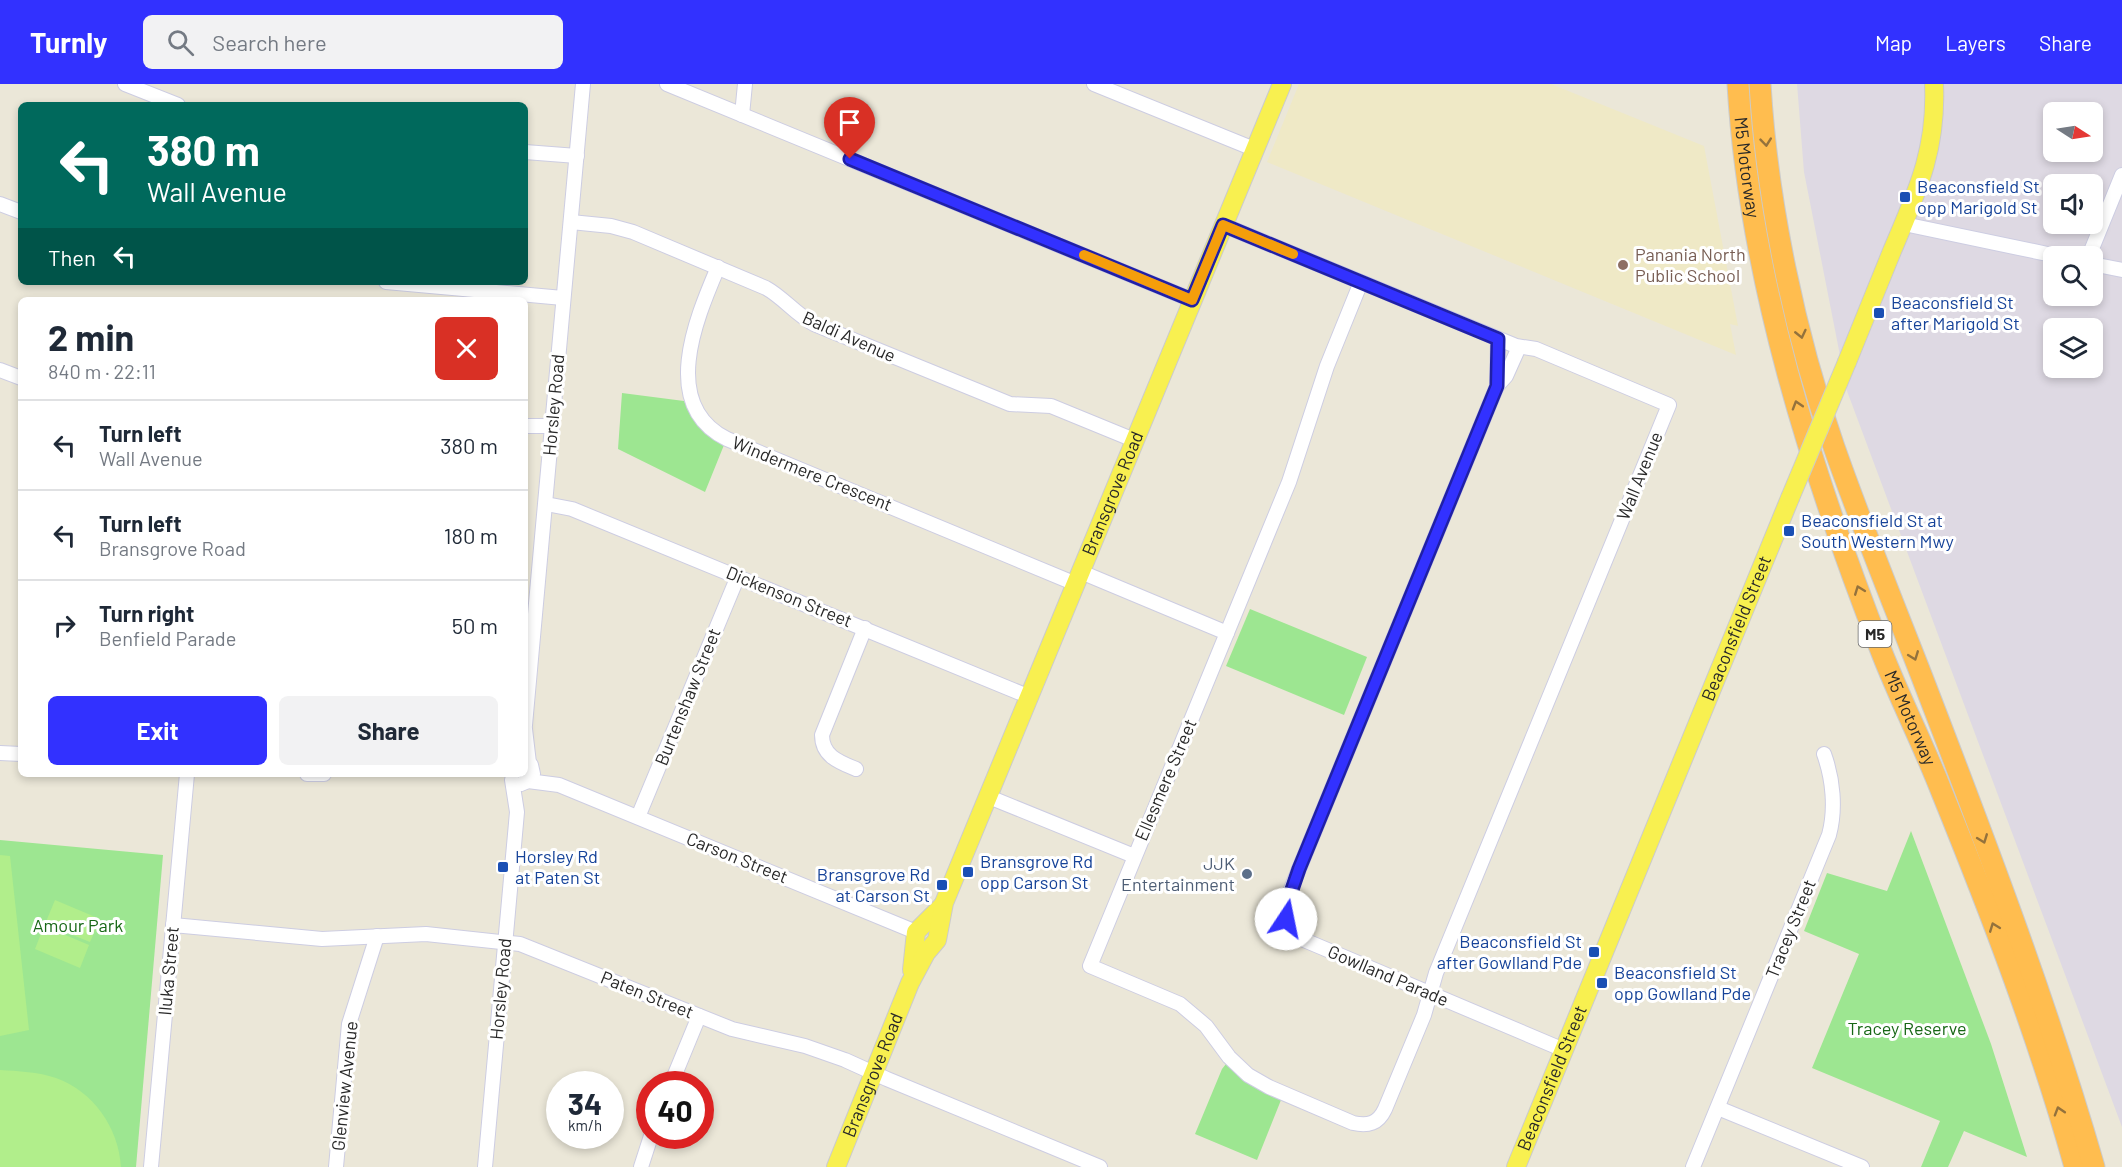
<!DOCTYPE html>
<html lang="en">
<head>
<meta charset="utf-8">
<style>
	body { margin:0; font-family:Barlow,sans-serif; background:#f2f2f3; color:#1f2937; height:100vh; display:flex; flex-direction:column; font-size:22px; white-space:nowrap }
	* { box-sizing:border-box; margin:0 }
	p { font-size:20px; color:#747a83 }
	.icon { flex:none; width:33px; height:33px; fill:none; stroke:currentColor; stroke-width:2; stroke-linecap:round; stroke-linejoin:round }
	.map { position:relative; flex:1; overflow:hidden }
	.sheet { position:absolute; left:18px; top:213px; width:510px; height:480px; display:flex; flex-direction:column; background:#fff; border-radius:9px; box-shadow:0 3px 9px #0003 }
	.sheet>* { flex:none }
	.banner { position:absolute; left:18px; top:18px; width:510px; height:183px; border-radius:9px; box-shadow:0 3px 9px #0003; background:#00695c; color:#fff; overflow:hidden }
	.needle { width:39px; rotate:102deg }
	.controls { position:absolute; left:2043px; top:18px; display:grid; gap:12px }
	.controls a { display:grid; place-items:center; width:60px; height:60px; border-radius:9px; background:#fff; box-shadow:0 3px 9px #0003; font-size:30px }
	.speed { position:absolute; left:546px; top:987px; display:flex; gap:12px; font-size:30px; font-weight:700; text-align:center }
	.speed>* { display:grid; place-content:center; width:78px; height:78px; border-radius:50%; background:#fff; box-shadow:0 3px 9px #0003; line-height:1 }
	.speed small { font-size:15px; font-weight:400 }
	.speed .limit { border:9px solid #d22; background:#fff; color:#111 }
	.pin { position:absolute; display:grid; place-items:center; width:51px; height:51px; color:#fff; margin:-62px -26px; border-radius:50% 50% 50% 0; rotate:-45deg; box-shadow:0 0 6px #0007 }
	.pin .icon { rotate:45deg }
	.me { position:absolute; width:66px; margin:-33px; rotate:11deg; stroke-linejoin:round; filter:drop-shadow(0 0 4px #0008) }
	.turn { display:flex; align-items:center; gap:21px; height:126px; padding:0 30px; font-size:27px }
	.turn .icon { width:78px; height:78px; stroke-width:2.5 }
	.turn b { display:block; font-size:42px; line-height:51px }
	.then { display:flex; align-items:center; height:57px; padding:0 30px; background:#0003; gap:12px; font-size:22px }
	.round { display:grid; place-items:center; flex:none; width:63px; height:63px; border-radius:9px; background:#f2f2f3 }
	.overview { display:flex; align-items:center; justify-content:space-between; height:102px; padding:0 30px }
	h1 { font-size:36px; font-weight:700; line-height:45px }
	.cta { display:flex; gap:12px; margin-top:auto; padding:12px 30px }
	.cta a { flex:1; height:69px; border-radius:9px; background:#3231ff; color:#fff; font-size:24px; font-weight:700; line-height:69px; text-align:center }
	.cta a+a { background:#f2f2f3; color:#1f2937 }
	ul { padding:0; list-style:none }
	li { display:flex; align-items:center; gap:18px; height:90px; padding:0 30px; border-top:2px solid #e0e1e3 }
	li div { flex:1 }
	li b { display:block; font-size:22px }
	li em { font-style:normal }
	header { display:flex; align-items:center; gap:36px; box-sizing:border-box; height:84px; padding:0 30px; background:#3231ff; color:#fff }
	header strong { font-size:28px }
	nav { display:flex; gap:33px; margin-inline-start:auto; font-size:21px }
	.search { width:420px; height:54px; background:#f2f2f3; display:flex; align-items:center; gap:15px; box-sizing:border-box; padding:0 21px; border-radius:9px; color:#747a83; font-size:22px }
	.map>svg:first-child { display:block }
</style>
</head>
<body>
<header>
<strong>Turnly</strong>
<div class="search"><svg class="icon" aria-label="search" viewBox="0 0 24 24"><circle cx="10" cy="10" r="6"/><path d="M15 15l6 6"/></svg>Search here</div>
<nav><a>Map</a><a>Layers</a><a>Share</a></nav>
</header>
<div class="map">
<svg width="2122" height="1083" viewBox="0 0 2122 1083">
	<rect width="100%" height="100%" fill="#ebe7d8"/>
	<!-- industrial -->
	<path fill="#ded9e3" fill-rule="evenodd" d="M1797 0H2122V1043L1847 307 1804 88ZM2054 28H2092V68H2054ZM2054 100H2092V140H2054ZM2054 172H2092V212H2054ZM2054 244H2092V284H2054Z"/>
	<!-- education -->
	<polygon fill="#efe9c6" points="1299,0 1551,0 1704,62 1738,242 1730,240 1736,271 1267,78"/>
	<!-- green -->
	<g fill="#9de691">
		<path d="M622 309 684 317C693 337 704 351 724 361L705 408 618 365Z"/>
		<polygon points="1250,525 1367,573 1344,631 1226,582"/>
		<polygon points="1911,747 1991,960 2027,1073 1964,1047 1948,1083 1921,1083 1940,1037 1812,984 1859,870 1804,847 1827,789 1887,807"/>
		<polygon points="0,756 163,771 136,1083 0,1083"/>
		<polygon points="1226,980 1246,998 1281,1016 1257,1076 1195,1050 1222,985"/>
	</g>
	<!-- pitch -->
	<g fill="#b1ee8b">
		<polygon points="0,771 10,772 29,946 0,952"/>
		<polygon points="55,816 100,835 90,858 45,840"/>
		<polygon points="44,842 89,861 80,884 35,865"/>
		<path d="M0 986C18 987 38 988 56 994 93 1007 119 1044 121 1083H0Z"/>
	</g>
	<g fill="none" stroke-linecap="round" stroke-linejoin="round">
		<defs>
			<g id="minor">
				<polyline points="125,0 178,21"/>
				<polyline points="667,0 1192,216"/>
				<polyline points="1094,0 1254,65"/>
				<polyline points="742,31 745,0"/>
				<polyline points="525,68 577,72"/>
				<polyline points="0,120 21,128"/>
				<path d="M571 138 611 142 633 148 766 204C784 214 795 230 814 240L1010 320 1051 322 1134 356"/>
				<polyline points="1904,140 2057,172"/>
				<path d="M1223 141 1516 262 1536 265 1669 321 1436 889 1424 931 1385 1025C1378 1040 1368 1042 1353 1039L1269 1003 1248 991 1229 973 1206 942 1180 920 1090 882 1289 398 1327 282 1361 198"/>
				<polyline points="2089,172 2122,91"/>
				<polyline points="2092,180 2122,186"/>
				<path d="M718 183C696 235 659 321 727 355L1076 500"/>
				<polyline points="386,198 563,214"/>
				<path d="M1498 255 1497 302 1299 785C1289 811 1273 837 1304 856L1564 966"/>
				<polyline points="0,286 21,294"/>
				<polyline points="1497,302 1506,292 1519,263"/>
				<polyline points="525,342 551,342"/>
				<polyline points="546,420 572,425 1030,613"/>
				<polyline points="1081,488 1227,549"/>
				<polyline points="525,641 583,0"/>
				<polyline points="525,645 529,679"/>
				<polyline points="0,669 21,670"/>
				<path d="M856 685C839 678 822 672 822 651L865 544"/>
				<polyline points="307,690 324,690"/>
				<polyline points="528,697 559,701 916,848"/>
				<polyline points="521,700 528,697 533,690 531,681 525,676"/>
				<polyline points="989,713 1134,772"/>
				<polyline points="638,733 738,492"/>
				<polyline points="173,841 322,855 426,850 520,860 732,945 805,962 845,976 887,995 1100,1083"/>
				<polyline points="671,1000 699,932"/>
				<polyline points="1718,1024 1862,1083"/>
				<polyline points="151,1083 187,690"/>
				<polyline points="336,1083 349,940 377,852"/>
				<polyline points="485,1083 517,728 512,696"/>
				<polyline points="641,1083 651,1052"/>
				<path d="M1693 1083 1829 751C1836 725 1833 695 1824 670"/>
			</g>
			<g id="major">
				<path d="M1847 278C1862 241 1877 204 1892 167 1917 108 1937 66 1934 0"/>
				<polyline points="912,886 916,848 943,821"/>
				<path id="s1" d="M836 1083 910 899 926 869 937 856 944 819 1282 0"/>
				<path id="s2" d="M1516 1083 1790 414"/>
			</g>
			<g id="highway">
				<path id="s3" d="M1738 0C1749 193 1812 390 1882 569 1900 615 1923 660 1941 706 1991 829 2039 954 2075 1083"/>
				<path d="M1760 0C1767 118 1795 252 1834 363 1861 440 1892 516 1922 593 1984 754 2046 916 2094 1083"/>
			</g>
		</defs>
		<!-- minor casing -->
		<use href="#minor" stroke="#cdcde2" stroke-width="16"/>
		<!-- major casing -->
		<use href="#major" stroke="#cbcbcb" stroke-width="20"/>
		<!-- highway casing -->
		<use href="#highway" stroke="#cbcbcb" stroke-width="23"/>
		<!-- minor -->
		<use href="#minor" stroke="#fff" stroke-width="14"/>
		<!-- major -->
		<use href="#major" stroke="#f8f050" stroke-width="18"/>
		<!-- highway -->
		<use href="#highway" stroke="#ffbd4f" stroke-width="21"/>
		<defs>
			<polyline id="major-bridge" points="1790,414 1847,278"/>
		</defs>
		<!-- major-bridge casing -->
		<use href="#major-bridge" stroke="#cbcbcb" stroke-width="20" stroke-linecap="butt"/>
		<!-- major-bridge -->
		<use href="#major-bridge" stroke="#f8f050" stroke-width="18"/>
	</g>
	<!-- one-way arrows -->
	<defs><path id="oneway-chevron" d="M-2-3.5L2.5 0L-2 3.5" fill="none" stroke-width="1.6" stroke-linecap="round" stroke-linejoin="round" transform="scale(1.5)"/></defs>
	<g stroke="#94723c">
		<use href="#oneway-chevron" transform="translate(1766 58) rotate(84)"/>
		<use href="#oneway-chevron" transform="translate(1801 250) rotate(77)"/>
		<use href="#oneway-chevron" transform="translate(1797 321) rotate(-107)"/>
		<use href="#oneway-chevron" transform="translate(1859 506) rotate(-111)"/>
		<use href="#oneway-chevron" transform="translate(1914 572) rotate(69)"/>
		<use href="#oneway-chevron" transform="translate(1983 755) rotate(69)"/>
		<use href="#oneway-chevron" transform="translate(1994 843) rotate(-111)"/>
		<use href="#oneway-chevron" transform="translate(2059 1027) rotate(-107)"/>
	</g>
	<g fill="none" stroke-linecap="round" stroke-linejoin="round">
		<defs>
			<polyline id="route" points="850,75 1192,216 1223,141 1498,255 1497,302 1299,785 1286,823 1286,835"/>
		</defs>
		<!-- route casing -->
		<use href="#route" stroke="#2020a6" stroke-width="15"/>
		<!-- route -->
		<use href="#route" stroke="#3231ff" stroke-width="10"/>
		<!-- slow -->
		<polyline stroke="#f59e0b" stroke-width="10" points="1084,171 1192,216 1223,141 1293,170"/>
	</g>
	<!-- markers -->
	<g fill="#1a4fb4" stroke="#fff" stroke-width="2">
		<rect x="1899" y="107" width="12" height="12" rx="3"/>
		<rect x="1873" y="223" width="12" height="12" rx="3"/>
		<rect x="1783" y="441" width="12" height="12" rx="3"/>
		<rect x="497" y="777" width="12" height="12" rx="3"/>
		<rect x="962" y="782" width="12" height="12" rx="3"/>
		<rect x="936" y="795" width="12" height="12" rx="3"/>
		<rect x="1588" y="862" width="12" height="12" rx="3"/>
		<rect x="1596" y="893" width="12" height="12" rx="3"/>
	</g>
	<circle fill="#8d6e63" stroke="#fff" stroke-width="2" cx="1623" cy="181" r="6"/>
	<circle fill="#5c6f8a" stroke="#fff" stroke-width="2" cx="1247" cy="790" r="6"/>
	<g text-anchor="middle" stroke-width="6" stroke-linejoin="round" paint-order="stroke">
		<!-- shield labels -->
		<rect fill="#fff" stroke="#686868" stroke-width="1.5" x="1858.5" y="537" width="33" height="26" rx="4.5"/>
		<g font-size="16" font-weight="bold" fill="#282828">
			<text x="1875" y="556">M5</text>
		</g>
		<!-- street labels -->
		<g font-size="18" fill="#282828" stroke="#fff">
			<text dy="6" stroke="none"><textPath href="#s3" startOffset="84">M5 Motorway</textPath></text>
			<text transform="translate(849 253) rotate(24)" y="6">Baldi Avenue</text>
			<text transform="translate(554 321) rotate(-85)" y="6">Horsley Road</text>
			<text transform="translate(812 390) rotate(22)" y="6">Windermere Crescent</text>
			<text transform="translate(1640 392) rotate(-68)" y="6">Wall Avenue</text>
			<text dy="6" stroke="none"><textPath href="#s1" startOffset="730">Bransgrove Road</textPath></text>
			<text transform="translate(789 513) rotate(22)" y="6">Dickenson Street</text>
			<text dy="6" stroke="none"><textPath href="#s2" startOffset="582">Beaconsfield Street</textPath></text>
			<text transform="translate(688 613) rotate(-68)" y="6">Burtenshaw Street</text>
			<text dy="6" stroke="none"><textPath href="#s3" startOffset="660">M5 Motorway</textPath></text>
			<text transform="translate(1166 696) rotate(-67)" y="6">Ellesmere Street</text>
			<text transform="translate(737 774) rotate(22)" y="6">Carson Street</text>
			<text transform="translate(1791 845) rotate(-68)" y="6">Tracey Street</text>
			<text transform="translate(169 887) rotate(-85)" y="6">Iluka Street</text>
			<text transform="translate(1388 892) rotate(23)" y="6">Gowlland Parade</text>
			<text transform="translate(501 905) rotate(-85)" y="6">Horsley Road</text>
			<text transform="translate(647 911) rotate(22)" y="6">Paten Street</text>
			<text dy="6" stroke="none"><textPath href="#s1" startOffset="99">Bransgrove Road</textPath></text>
			<text dy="6" stroke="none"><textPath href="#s2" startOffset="96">Beaconsfield Street</textPath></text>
			<text transform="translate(345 1002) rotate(-84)" y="6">Glenview Avenue</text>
		</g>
		<!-- transit labels -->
		<g font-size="18" fill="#164399" stroke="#fff" text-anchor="start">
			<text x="1917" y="109">Beaconsfield St<tspan x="1917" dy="21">opp Marigold St</tspan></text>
			<text x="1891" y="225">Beaconsfield St<tspan x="1891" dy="21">after Marigold St</tspan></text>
			<text x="1801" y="443">Beaconsfield St at<tspan x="1801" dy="21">South Western Mwy</tspan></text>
			<text x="515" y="779">Horsley Rd<tspan x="515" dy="21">at Paten St</tspan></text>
			<text x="980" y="784">Bransgrove Rd<tspan x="980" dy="21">opp Carson St</tspan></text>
			<text x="930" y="797" text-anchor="end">Bransgrove Rd<tspan x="930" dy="21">at Carson St</tspan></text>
			<text x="1582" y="864" text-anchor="end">Beaconsfield St<tspan x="1582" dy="21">after Gowlland Pde</tspan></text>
			<text x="1614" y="895">Beaconsfield St<tspan x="1614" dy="21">opp Gowlland Pde</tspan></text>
		</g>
		<!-- education labels -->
		<g font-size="18" fill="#785e54" stroke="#fff" text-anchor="start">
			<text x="1635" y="177">Panania North<tspan x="1635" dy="21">Public School</tspan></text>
		</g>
		<!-- service labels -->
		<g font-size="18" fill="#4e5e75" stroke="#fff" text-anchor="end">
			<text x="1235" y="786">JJK<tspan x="1235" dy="21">Entertainment</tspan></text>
		</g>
		<!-- park labels -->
		<g font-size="18" fill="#176715" stroke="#fff">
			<text x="78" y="848">Amour Park</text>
			<text x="1907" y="951">Tracey Reserve</text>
		</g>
	</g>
</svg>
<div class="controls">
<a><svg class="needle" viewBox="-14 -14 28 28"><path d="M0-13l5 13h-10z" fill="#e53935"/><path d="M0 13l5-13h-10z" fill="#747a83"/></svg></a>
<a><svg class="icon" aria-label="sound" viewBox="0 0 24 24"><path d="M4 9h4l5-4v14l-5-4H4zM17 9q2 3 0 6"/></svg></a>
<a><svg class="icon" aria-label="search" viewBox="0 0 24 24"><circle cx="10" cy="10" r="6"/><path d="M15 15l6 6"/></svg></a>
<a><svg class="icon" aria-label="layers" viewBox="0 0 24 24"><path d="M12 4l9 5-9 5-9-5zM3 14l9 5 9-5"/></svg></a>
</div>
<div class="speed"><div>34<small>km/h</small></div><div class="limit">40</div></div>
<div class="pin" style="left:850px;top:75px;background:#d93025"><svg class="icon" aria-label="arrive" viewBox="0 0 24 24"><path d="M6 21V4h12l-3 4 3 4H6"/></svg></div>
<svg class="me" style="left:1286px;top:835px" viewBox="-20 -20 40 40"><circle r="19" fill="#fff"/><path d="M0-13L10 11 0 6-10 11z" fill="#3231ff"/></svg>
<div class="banner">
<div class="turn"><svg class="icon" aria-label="left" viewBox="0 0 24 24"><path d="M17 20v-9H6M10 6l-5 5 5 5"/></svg><div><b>380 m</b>Wall Avenue</div></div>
<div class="then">Then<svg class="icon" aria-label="left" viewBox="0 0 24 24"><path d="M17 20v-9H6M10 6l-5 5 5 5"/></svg></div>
</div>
<section class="sheet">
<div class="overview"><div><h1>2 min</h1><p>840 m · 22:11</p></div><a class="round" style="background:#d93025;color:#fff"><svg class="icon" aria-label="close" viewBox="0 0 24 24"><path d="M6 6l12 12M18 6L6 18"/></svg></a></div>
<ul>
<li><svg class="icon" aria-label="left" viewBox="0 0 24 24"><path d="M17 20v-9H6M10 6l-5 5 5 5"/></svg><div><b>Turn left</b><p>Wall Avenue</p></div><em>380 m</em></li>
<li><svg class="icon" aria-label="left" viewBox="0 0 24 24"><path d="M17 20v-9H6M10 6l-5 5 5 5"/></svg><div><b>Turn left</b><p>Bransgrove Road</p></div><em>180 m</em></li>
<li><svg class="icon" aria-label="right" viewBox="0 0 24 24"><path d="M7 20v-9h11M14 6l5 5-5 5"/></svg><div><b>Turn right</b><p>Benfield Parade</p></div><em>50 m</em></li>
</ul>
<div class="cta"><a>Exit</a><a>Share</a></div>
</section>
</div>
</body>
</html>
